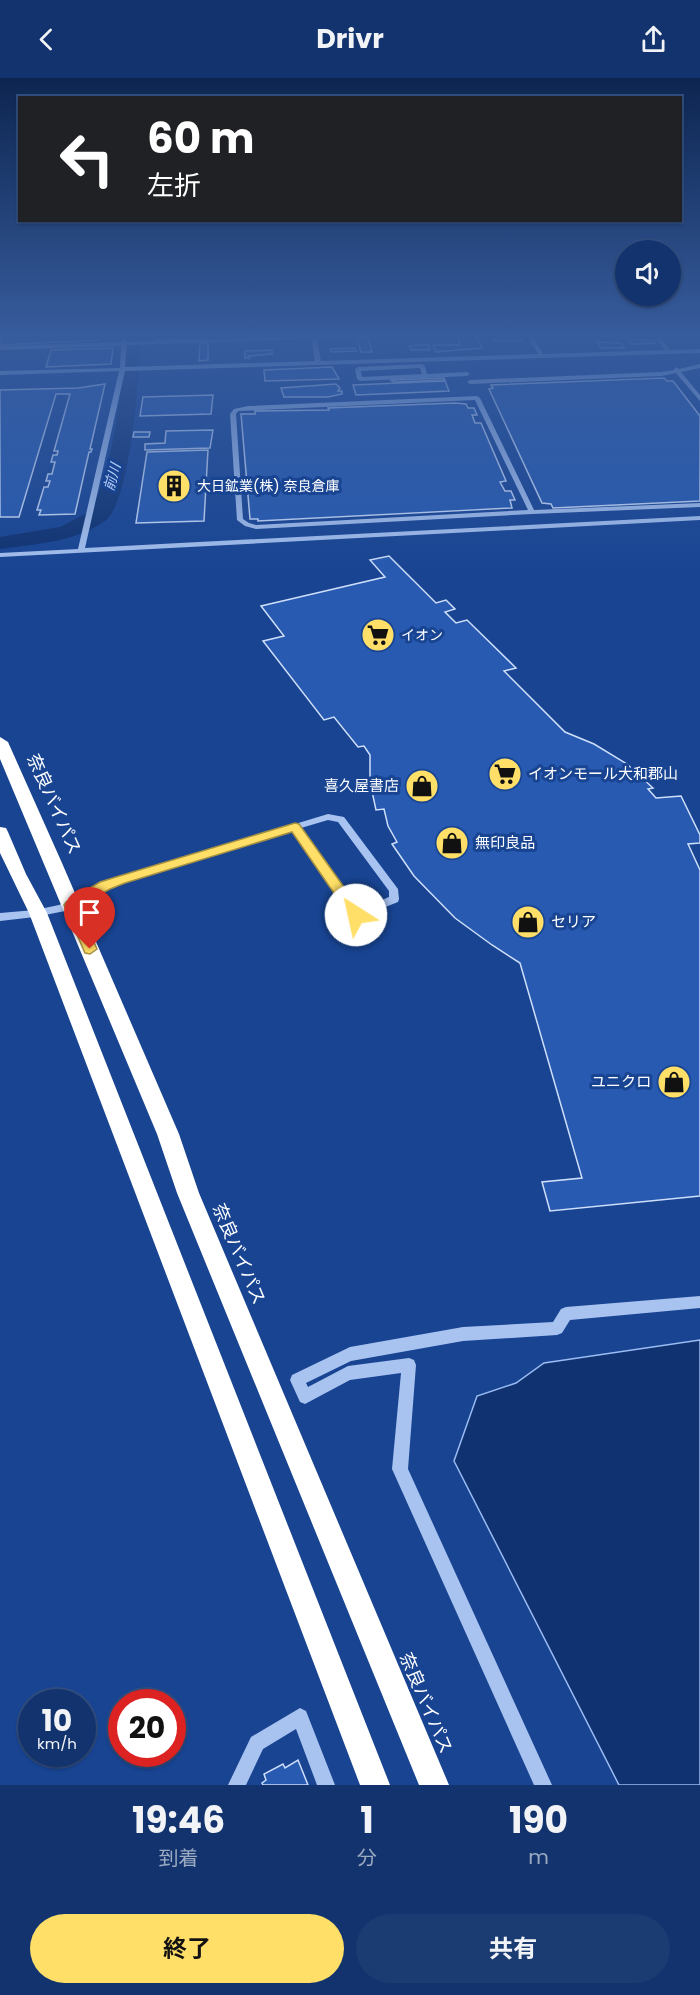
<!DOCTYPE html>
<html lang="ja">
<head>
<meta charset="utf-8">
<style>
	body { margin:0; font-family:Poppins,"Noto Sans JP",sans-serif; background:#1b3b73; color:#f1f3f6; height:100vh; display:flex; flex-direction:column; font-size:22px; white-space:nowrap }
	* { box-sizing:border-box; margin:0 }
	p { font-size:20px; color:#9caac2 }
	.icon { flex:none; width:33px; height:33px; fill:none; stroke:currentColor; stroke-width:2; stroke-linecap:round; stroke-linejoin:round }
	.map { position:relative; height:1707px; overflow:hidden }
	.side { display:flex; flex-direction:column; background:#12336e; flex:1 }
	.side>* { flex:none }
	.top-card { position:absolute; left:18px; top:18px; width:664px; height:126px; border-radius:0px; box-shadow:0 2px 4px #0004,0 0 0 2px #314e81; background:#202124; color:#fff; overflow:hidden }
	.controls { position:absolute; left:615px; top:162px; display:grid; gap:12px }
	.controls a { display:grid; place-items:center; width:66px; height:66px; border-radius:50%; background:#12336e; box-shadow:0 2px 4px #0004,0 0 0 2px #314e81; font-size:30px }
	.speed { position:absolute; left:18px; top:1611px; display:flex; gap:12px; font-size:30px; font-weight:700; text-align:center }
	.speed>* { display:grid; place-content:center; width:78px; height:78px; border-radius:50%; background:#12336e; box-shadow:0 2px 4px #0004,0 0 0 2px #314e81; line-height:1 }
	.speed small { font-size:15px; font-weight:400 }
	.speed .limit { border:9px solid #d22; background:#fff; color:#111 }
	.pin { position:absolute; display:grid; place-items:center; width:51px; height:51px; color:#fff; margin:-62px -26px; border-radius:50% 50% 50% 0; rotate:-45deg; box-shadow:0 0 6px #0007 }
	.pin .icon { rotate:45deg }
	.me { position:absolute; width:66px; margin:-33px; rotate:325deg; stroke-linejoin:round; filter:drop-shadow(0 0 4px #0008) }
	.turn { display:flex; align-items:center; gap:21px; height:126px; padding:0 30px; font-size:27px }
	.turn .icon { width:78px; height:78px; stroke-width:2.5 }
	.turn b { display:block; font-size:42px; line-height:51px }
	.eta { display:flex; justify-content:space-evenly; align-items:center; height:102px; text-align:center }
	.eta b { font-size:36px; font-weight:700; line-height:42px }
	.primary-button { display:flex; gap:12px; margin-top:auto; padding:12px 30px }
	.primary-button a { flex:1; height:69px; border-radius:36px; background:#ffdf67; color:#111; font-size:24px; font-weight:700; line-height:69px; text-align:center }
	.primary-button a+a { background:#1b3b73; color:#f1f3f6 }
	header { display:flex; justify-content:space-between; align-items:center; height:78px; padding:0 30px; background:#12336e; font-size:27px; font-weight:700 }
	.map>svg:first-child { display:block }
</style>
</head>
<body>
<header><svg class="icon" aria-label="back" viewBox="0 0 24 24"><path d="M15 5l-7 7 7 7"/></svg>Drivr<svg class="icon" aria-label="share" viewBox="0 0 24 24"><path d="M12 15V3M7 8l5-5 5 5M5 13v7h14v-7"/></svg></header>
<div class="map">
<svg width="700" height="1707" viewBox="0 0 700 1707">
	<rect width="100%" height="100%" fill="#184492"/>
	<!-- water -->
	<polygon fill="#103270" stroke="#9bbcf2" stroke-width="1.5" points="700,1262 700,1707 619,1707 454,1383 477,1318 516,1305 544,1285"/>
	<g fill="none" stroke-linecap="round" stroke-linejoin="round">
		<!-- river -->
		<path fill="#103270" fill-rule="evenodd" d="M125 256H141C139 291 132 423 105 443 75 464 36 466 0 471V459L60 449 91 433C116 379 121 315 125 256Z"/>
	</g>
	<!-- building -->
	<g fill="#275ab0" stroke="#cfdffb" stroke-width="1.5">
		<polygon points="0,256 101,256 100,262 0,267"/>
		<polygon points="154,256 204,256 204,261 156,262"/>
		<polygon points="491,256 519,257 522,263 494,263"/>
		<polygon points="456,257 476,257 482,270 436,274 433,267 460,267"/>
		<polygon points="365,260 369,261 372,274 361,274 357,261"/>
		<polygon points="629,262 653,262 655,265 631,266"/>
		<polygon points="597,264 621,265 624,270 601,270"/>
		<polygon points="200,265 208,265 208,282 199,283"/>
		<polygon points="416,267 429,267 430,272 411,272 409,268"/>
		<polygon points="113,270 111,286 46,289 51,272"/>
		<polygon points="355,270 356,273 331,274 330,271"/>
		<polygon points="272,272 272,276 249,278 249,280 245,280 245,273"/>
		<polygon points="332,289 339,301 265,303 264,292"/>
		<polygon points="444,300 445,302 395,304 390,302"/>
		<polygon points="664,300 667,303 673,303 700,338 700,423 553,430 551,426 542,425 489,311 493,310 491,307"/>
		<polygon points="445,303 449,313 356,317 353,307"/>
		<polygon points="105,306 90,371 92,371 91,374 89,374 75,436 39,437 41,432 37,432 44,409 48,409 50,403 46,403 48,396 52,396 55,384 51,384 53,377 57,377 58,373 54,373 70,316 56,316 19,439 0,439 0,312 78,310"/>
		<polygon points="336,306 340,310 338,313 342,313 342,316 328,319 284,319 281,310"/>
		<polygon points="213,317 211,336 140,338 143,319"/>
		<polygon points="455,325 466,326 468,330 474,330 477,337 472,337 475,345 481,345 506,403 500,404 505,413 511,413 515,422 510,422 512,430 258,443 258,441 250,441 241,336 255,336 255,333 329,332 328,330"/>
		<polygon points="213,352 210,370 145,372 145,366 165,365 166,353"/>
		<polygon points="134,354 150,354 149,359 133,359"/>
		<polygon points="208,372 204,443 136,445 147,374"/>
		<polygon points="389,478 436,525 446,522 455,531 445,534 456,545 467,542 516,590 504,593 565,654 594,666 627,686 653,710 648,711 656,720 681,718 700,757 700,765 688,766 700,792 700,1118 550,1133 542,1104 582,1100 520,885 492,867 455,840 414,798 392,766 397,764 388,748 384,731 376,732 370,704 370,677 364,668 358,669 334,639 324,642 263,563 284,558 261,528 385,499 370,482"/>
		<polygon points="298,1682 308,1707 263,1707 262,1705 266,1702 264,1696 283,1686 285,1690"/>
	</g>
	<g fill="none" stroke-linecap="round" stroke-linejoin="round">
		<!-- minor -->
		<g fill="#a8c3f0" fill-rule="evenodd">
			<path d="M122 256H128L127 264 311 258 310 256H316V258L422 256 419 258 317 261 321 283 538 276 526 256H532L543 276 665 272 652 256H658L670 272 700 271V275L125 293 85 470 700 438V442L0 479V475L78 471 119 293 0 297V293L120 290 121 268 0 272V268L122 264ZM311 261 315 283 125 289 127 267Z"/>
			<path d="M422 286 425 288 427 296 467 294 470 296 467 298 360 303 357 301 355 291 358 289ZM420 290 422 296 362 299 361 293Z"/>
			<polygon points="700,286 700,290 681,294 700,317 700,323 676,295 661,298 470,306 467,304 470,302 661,294 674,292 676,289 679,291"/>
			<path d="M477 318 480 320 534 432 700 425V429L532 436 256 451 245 448 237 442 230 336 234 331 248 328ZM475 322 528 432 256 447 249 445 243 441 236 336 238 333Z"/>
			<path d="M328 736 344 739 398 811 399 821 398 824 335 849H327L326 846 327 843 349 835 293 753 125 804 65 833 35 839 0 843V835L35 832 59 827 117 800ZM328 742 338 744 389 813V819L358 832 301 750Z"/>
			<polygon points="700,1218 700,1230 570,1242 562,1255 557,1257 463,1263 351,1283 306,1305 308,1309 348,1288 409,1280 414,1282 416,1287 408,1391 552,1707 534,1707 392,1391 401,1295 350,1302 305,1326 300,1324 290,1302 292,1297 350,1269 463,1249 553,1244 561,1231 566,1229"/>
			<polygon points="300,1630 306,1633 335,1707 317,1707 296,1651 263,1671 246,1707 228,1707 251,1659"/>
		</g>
		<!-- highway -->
		<g fill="#fff" fill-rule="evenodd">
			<polygon points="0,659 8,664 62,785 179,1056 199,1115 449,1707 419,1707 177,1115 157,1056 0,681"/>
			<polygon points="0,749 6,750 8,754 26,796 47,835 390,1707 360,1707 29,835 0,775"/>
		</g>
	</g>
	<!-- sky -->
	<linearGradient id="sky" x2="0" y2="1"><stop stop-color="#0d2550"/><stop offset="0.52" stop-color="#375c9d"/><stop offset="1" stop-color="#375c9d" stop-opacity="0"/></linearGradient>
	<rect width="700" height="495" fill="url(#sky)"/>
	<!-- route -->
	<polygon fill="#ffdf67" stroke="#a69143" stroke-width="1.5" points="295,745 299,746 361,833 363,837 361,840 351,840 292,754 125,805 110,811 78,829 97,871 90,876 85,875 64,827 66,824 100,804 116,799"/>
	<!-- icons -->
	<defs>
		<symbol id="building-disc" viewBox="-11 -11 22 22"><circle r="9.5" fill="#ffdf67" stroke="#184492"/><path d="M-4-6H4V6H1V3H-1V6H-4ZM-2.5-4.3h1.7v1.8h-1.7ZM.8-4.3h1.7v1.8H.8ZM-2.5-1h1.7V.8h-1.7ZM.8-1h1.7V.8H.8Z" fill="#111"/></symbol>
		<symbol id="supermarket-disc" viewBox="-11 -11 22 22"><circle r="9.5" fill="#ffdf67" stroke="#184492"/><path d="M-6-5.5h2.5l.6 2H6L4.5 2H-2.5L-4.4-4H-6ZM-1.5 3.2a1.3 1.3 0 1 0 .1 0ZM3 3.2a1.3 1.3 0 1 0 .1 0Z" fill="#111"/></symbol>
		<symbol id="shop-disc" viewBox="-11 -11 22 22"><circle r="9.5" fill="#ffdf67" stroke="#184492"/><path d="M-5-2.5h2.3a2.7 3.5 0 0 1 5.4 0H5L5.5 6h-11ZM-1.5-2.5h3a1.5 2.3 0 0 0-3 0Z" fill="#111"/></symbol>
	</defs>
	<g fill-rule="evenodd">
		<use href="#building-disc" x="155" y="389" width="38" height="38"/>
		<use href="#supermarket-disc" x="359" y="538" width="38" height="38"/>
		<use href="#supermarket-disc" x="486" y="677" width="38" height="38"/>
		<use href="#shop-disc" x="403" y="689" width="38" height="38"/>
		<use href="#shop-disc" x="433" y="746" width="38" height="38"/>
		<use href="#shop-disc" x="509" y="825" width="38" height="38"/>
		<use href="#shop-disc" x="655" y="985" width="38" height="38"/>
	</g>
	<g text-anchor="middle" stroke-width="6" stroke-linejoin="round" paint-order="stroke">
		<!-- far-water labels -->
		<g font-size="14" font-style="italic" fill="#b4cdf7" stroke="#184492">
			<text transform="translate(112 399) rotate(-74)" y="5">前川</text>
		</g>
		<!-- far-poi labels -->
		<g font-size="14" fill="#fff" stroke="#184492" text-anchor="start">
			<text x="197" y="413">大日鉱業(株) 奈良倉庫</text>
			<text x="401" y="562">イオン</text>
		</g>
		<!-- poi labels -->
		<g font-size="15" fill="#fff" stroke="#184492" text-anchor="start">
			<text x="528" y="701">イオンモール大和郡山</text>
			<text x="399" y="713" text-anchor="end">喜久屋書店</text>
			<text x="475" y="770">無印良品</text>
			<text x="551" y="849">セリア</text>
			<text x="651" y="1009" text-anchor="end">ユニクロ</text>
		</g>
		<!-- near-street labels -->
		<g font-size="18" fill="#fff" stroke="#184492">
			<text transform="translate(54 726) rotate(66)" y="6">奈良バイパス</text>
			<text transform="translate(239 1176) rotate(67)" y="6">奈良バイパス</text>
			<text transform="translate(426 1625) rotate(67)" y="6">奈良バイパス</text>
		</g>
	</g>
</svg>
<div class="controls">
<a><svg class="icon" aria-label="sound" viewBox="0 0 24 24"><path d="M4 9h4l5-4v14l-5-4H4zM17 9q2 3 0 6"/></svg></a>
</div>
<div class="speed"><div>10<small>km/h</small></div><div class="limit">20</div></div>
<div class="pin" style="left:90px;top:871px;background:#d93025"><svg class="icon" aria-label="arrive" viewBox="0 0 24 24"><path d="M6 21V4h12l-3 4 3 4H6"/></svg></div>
<svg class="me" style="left:356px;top:837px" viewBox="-20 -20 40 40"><circle r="19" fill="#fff"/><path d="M0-13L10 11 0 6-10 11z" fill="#ffdf67"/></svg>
<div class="top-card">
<div class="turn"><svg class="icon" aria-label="left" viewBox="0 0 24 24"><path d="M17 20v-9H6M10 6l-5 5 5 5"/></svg><div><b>60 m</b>左折</div></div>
</div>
</div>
<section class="side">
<div class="eta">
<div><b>19:46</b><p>到着</p></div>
<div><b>1</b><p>分</p></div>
<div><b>190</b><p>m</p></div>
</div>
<div class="primary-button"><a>終了</a><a>共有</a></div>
</section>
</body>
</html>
